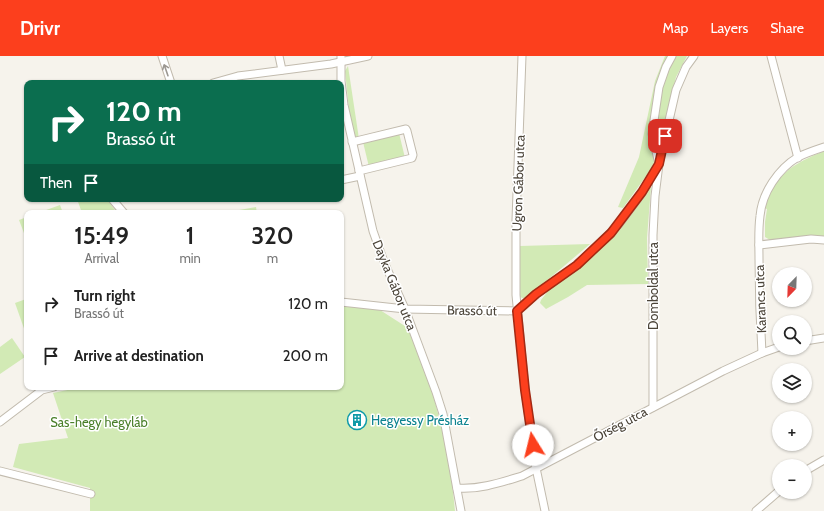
<!DOCTYPE html>
<html lang="en">
<head>
<meta charset="utf-8">
<style>
	body { margin:0; font-family:Cabin,sans-serif; background:#f2f2f2; color:#222; height:100vh; display:flex; flex-direction:column; font-size:15px; white-space:nowrap }
	* { box-sizing:border-box; margin:0 }
	p { font-size:13px; color:#767676 }
	.icon { flex:none; width:22px; height:22px; fill:none; stroke:currentColor; stroke-width:2; stroke-linecap:round; stroke-linejoin:round }
	.map { position:relative; flex:1; overflow:hidden }
	.side { position:absolute; left:24px; top:154px; width:320px; height:180px; display:flex; flex-direction:column; background:#fff; border-radius:8px; box-shadow:0 1px 3px #0004 }
	.side>* { flex:none }
	.banner { position:absolute; left:24px; top:24px; width:320px; height:122px; border-radius:8px; box-shadow:0 1px 3px #0004; background:#0b6e4f; color:#fff; overflow:hidden }
	.needle { width:26px; rotate:203deg }
	.tools { position:absolute; left:772px; top:211px; display:grid; gap:8px }
	.tools a { display:grid; place-items:center; width:40px; height:40px; border-radius:50%; background:#fff; box-shadow:0 1px 3px #0004; font-size:20px }
	.pin { position:absolute; display:grid; place-items:center; width:34px; height:34px; color:#fff; margin:-17px; border-radius:8px; box-shadow:0 2px 6px #0006 }
	.me { position:absolute; width:44px; margin:-22px; rotate:351deg; stroke-linejoin:round; filter:drop-shadow(0 0 3px #0008) }
	.turn { display:flex; align-items:center; gap:14px; height:84px; padding:0 16px; font-size:18px }
	.turn .icon { width:52px; height:52px; stroke-width:2.5 }
	.turn b { display:block; font-size:28px; line-height:34px }
	.then { display:flex; align-items:center; height:38px; padding:0 16px; background:#0003; gap:8px; font-size:15px }
	.eta { display:flex; justify-content:space-evenly; align-items:center; height:68px; text-align:center }
	.eta b { font-size:24px; font-weight:600; line-height:28px }
	ul { padding:0; list-style:none }
	li { display:flex; align-items:center; gap:12px; height:52px; padding:0 16px }
	li div { flex:1 }
	li b { display:block; font-size:15px }
	li em { font-style:normal }
	header { display:flex; align-items:center; gap:24px; box-sizing:border-box; height:56px; padding:0 20px; background:#fc3f1d; color:#fff }
	header strong { font-size:19px }
	nav { display:flex; gap:22px; margin-inline-start:auto; font-size:14px }
	.map>svg:first-child { display:block }
</style>
</head>
<body>
<header>
<strong>Drivr</strong>
<nav><a>Map</a><a>Layers</a><a>Share</a></nav>
</header>
<div class="map">
<svg width="824" height="455" viewBox="0 0 824 455">
	<rect width="100%" height="100%" fill="#f6f3ec"/>
	<!-- green -->
	<g fill="#d2eab5">
		<polygon points="665,0 687,0 676,21 657,101 649,116 623,152 618,151 639,101 655,25"/>
		<polygon points="348,10 359,83 356,81 354,79 349,54 345,15"/>
		<polygon points="399,77 405,102 369,111 363,86"/>
		<path d="M824 95V181L770 184 765 181V166L767 153 764 152C775 118 793 108 824 95Z"/>
		<polygon points="650,130 651,131 647,182 648,228 587,229 568,241 546,253 540,247 541,244 548,235 597,196 613,178"/>
		<polygon points="77,143 107,143 117,157 82,157"/>
		<polygon points="60,149 63,157 38,157"/>
		<polygon points="256,151 257,157 228,157 228,156"/>
		<polygon points="27,161 27,185 19,164"/>
		<polygon points="590,188 525,243 520,241 520,190"/>
		<polygon points="26,243 27,246 27,281 15,247"/>
		<polygon points="341,249 380,254 408,272 433,338 442,373 452,426 455,455 90,455 90,432 13,411 19,388 68,382 53,337 77,332 77,331 341,331"/>
		<polygon points="12,282 25,301 0,318 0,291"/>
	</g>
	<g fill="none" stroke-linecap="round" stroke-linejoin="round">
		<defs>
			<g id="street">
				<polyline points="162,0 171,27"/>
				<polyline points="279,0 282,14"/>
				<polyline points="341,0 341,25 344,49 373,175 384,206 405,253 436,336 443,358 461,455"/>
				<polyline points="522,0 516,164 516,239 525,334 536,412 545,455"/>
				<polyline points="771,0 798,102"/>
				<polyline points="213,27 238,20 331,8 368,0"/>
				<polyline points="352,86 406,73 407,75 413,99 412,102 359,115"/>
				<polyline points="341,124 360,120"/>
				<polyline points="112,143 124,157"/>
				<polyline points="759,189 811,183 824,184"/>
				<polyline points="341,246 405,253 517,255 536,238 577,209 601,186 619,168 642,137 659,108 676,34 686,11 694,0"/>
				<polyline points="805,285 824,282"/>
				<path d="M762 297C760 266 759 235 759 203 759 189 758 175 760 160 762 137 778 113 798 101 806 97 815 94 824 91"/>
				<polyline points="653,351 653,179 655,140 659,108 652,78 659,31 666,11 672,0"/>
				<polyline points="0,366 42,334 54,331"/>
				<polyline points="0,415 91,438"/>
				<polyline points="805,415 824,404"/>
				<path d="M457 432C479 434 502 426 522 420L723 315 762 297 779 291"/>
				<polyline points="756,455 779,435"/>
			</g>
		</defs>
		<!-- street casing -->
		<use href="#street" stroke="#c2bbae" stroke-width="9"/>
		<!-- street -->
		<use href="#street" stroke="#fff" stroke-width="7"/>
	</g>
	<!-- one-way arrows -->
	<defs><path id="oneway-shaft" d="M-6 0H5M1.5-3L5.5 0L1.5 3" fill="none" stroke-width="1.6" stroke-linecap="round" stroke-linejoin="round"/></defs>
	<use stroke="#9c9892" href="#oneway-shaft" transform="translate(166 14) rotate(-109)"/>
	<g fill="none" stroke-linecap="round" stroke-linejoin="round">
		<defs>
			<polyline id="route" points="533,389 525,334 517,255 536,238 577,209 611,177 642,136 659,108 665,80"/>
		</defs>
		<!-- route casing -->
		<use href="#route" stroke="#a42913" stroke-width="10"/>
		<!-- route -->
		<use href="#route" stroke="#fc3f1d" stroke-width="7"/>
	</g>
	<!-- icons -->
	<defs>
		<symbol id="building-ring" viewBox="-11 -11 22 22"><circle r="9.5" fill="#fff" stroke="#0f9aa8" stroke-width="1.5"/><path d="M-4-6H4V6H1V3H-1V6H-4ZM-2.5-4.3h1.7v1.8h-1.7ZM.8-4.3h1.7v1.8H.8ZM-2.5-1h1.7V.8h-1.7ZM.8-1h1.7V.8H.8Z" fill="#0f9aa8"/></symbol>
	</defs>
	<g fill-rule="evenodd">
		<use href="#building-ring" x="346" y="353" width="22" height="22"/>
	</g>
	<g text-anchor="middle" stroke-width="3" stroke-linejoin="round" paint-order="stroke">
		<!-- street labels -->
		<g font-size="13" fill="#4b4439" stroke="#fff">
			<text transform="translate(518 127) rotate(-88)" y="5">Ugron Gábor utca</text>
			<text transform="translate(395 229) rotate(68)" y="5">Dayka Gábor utca</text>
			<text transform="translate(653 230) rotate(-90)" y="5">Domboldal utca</text>
			<text transform="translate(760 243) rotate(-92)" y="5">Karancs utca</text>
			<text transform="translate(472 254) rotate(1)" y="5">Brassó út</text>
			<text transform="translate(620 368) rotate(-28)" y="5">Őrség utca</text>
		</g>
		<!-- culture labels -->
		<g font-size="13" fill="#0d838f" stroke="#fff" text-anchor="start">
			<text x="371" y="369">Hegyessy Présház</text>
		</g>
		<!-- park labels -->
		<g font-size="13" fill="#4a7f2a" stroke="#fff">
			<text x="99" y="371">Sas-hegy hegyláb</text>
		</g>
	</g>
</svg>
<div class="tools">
<a><svg class="needle" viewBox="-14 -14 28 28"><path d="M0-13l5 13h-10z" fill="#e53935"/><path d="M0 13l5-13h-10z" fill="#767676"/></svg></a>
<a><svg class="icon" aria-label="search" viewBox="0 0 24 24"><circle cx="10" cy="10" r="6"/><path d="M15 15l6 6"/></svg></a>
<a><svg class="icon" aria-label="layers" viewBox="0 0 24 24"><path d="M12 4l9 5-9 5-9-5zM3 14l9 5 9-5"/></svg></a>
<a>+</a>
<a>−</a>
</div>
<div class="pin" style="left:665px;top:80px;background:#d93025"><svg class="icon" aria-label="arrive" viewBox="0 0 24 24"><path d="M6 21V4h12l-3 4 3 4H6"/></svg></div>
<svg class="me" style="left:533px;top:389px" viewBox="-20 -20 40 40"><circle r="19" fill="#fff"/><path d="M0-13L10 11 0 6-10 11z" fill="#fc3f1d"/></svg>
<div class="banner">
<div class="turn"><svg class="icon" aria-label="right" viewBox="0 0 24 24"><path d="M7 20v-9h11M14 6l5 5-5 5"/></svg><div><b>120 m</b>Brassó út</div></div>
<div class="then">Then<svg class="icon" aria-label="arrive" viewBox="0 0 24 24"><path d="M6 21V4h12l-3 4 3 4H6"/></svg></div>
</div>
<section class="side">
<div class="eta">
<div><b>15:49</b><p>Arrival</p></div>
<div><b>1</b><p>min</p></div>
<div><b>320</b><p>m</p></div>
</div>
<ul>
<li><svg class="icon" aria-label="right" viewBox="0 0 24 24"><path d="M7 20v-9h11M14 6l5 5-5 5"/></svg><div><b>Turn right</b><p>Brassó út</p></div><em>120 m</em></li>
<li><svg class="icon" aria-label="arrive" viewBox="0 0 24 24"><path d="M6 21V4h12l-3 4 3 4H6"/></svg><div><b>Arrive at destination</b></div><em>200 m</em></li>
</ul>
</section>
</div>
</body>
</html>
